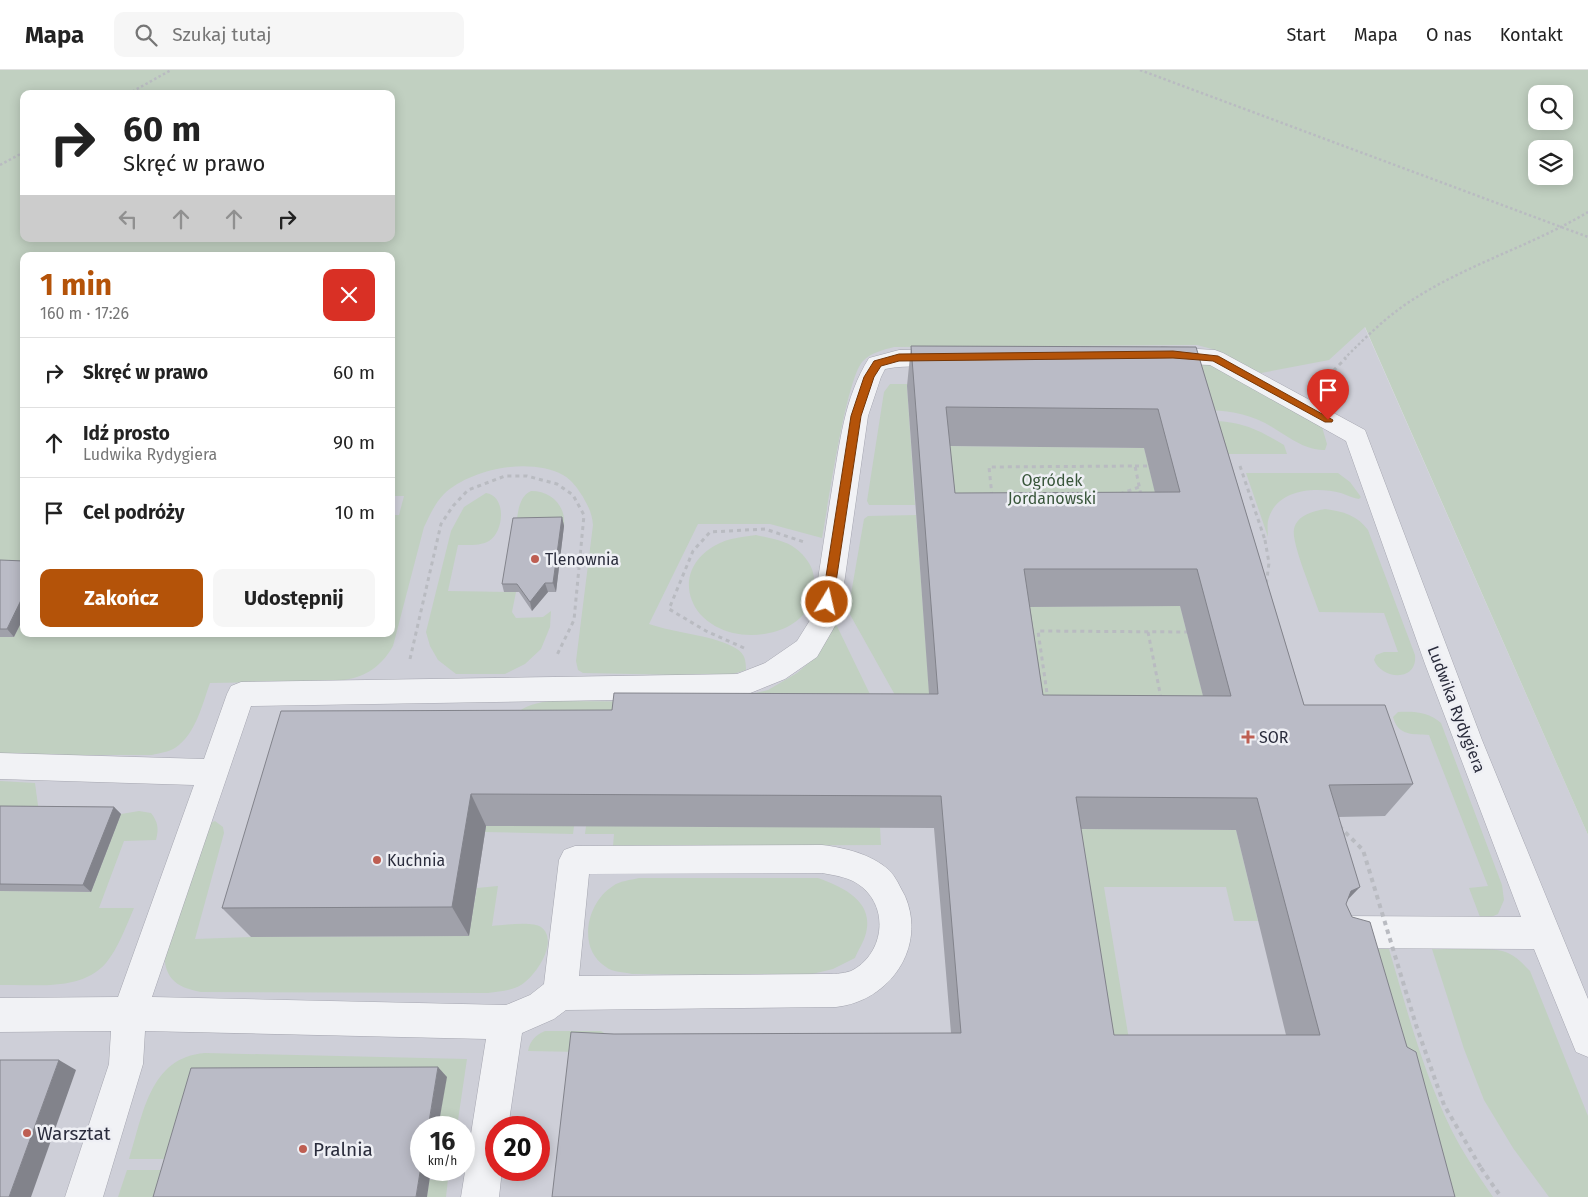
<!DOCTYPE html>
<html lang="pl">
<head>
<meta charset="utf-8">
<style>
	body { margin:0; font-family:"Fira Sans",sans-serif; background:#f6f6f6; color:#222; height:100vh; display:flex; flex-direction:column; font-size:19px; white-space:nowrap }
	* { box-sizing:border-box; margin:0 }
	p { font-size:16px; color:#767676 }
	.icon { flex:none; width:28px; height:28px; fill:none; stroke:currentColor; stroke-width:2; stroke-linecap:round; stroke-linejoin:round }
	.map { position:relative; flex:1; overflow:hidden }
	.panel { position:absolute; left:20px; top:182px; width:375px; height:385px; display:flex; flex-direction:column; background:#fff; border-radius:10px; box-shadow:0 2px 12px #0003 }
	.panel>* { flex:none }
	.hud { position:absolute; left:20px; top:20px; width:375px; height:152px; border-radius:10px; box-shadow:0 2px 12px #0003; background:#fff; color:#222; overflow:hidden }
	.tools { position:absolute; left:1528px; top:15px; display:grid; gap:10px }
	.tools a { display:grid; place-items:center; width:45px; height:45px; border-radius:10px; background:#fff; box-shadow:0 2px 12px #0003; font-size:25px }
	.speed { position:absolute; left:410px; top:1046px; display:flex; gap:10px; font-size:25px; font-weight:700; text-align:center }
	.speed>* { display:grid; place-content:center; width:65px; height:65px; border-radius:50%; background:#fff; box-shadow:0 2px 12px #0003; line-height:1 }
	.speed small { font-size:12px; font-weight:400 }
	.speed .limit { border:8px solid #d22; background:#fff; color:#111 }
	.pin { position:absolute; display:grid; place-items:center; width:42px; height:42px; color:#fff; margin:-51px -21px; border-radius:50% 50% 50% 0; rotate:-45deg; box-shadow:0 0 5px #0007 }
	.pin .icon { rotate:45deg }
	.me { position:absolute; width:55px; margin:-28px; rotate:9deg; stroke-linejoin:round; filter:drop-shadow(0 0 4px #0008) }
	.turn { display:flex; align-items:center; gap:18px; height:105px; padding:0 20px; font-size:22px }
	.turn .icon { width:65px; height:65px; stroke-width:2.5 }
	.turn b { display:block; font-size:35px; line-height:42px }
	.lanes { display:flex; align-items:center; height:48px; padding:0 20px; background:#0003; justify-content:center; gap:25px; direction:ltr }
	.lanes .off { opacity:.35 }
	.round { display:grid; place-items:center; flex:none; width:52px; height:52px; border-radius:10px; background:#f6f6f6 }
	.summary { display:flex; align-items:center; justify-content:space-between; height:85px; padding:0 20px }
	h1 { font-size:30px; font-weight:700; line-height:38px; color:#b45309 }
	.button { display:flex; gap:10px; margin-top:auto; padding:10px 20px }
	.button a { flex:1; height:58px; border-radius:10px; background:#b45309; color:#fff; font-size:20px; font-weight:700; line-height:58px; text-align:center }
	.button a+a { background:#f6f6f6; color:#222 }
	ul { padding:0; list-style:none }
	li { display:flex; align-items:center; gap:15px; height:70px; padding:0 20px; border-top:1px solid #e0e0e0 }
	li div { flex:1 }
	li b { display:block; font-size:19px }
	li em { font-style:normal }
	header { display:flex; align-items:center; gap:30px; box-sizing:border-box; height:70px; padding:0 25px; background:#fff; border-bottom:1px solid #e0e0e0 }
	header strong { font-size:24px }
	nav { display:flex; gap:28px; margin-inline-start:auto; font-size:18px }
	.search { width:350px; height:45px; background:#f6f6f6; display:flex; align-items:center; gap:12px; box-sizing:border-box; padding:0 18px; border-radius:10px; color:#767676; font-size:19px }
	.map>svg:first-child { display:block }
</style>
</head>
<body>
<header>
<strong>Mapa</strong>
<div class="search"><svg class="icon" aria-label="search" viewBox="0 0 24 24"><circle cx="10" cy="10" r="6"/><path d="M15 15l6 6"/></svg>Szukaj tutaj</div>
<nav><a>Start</a><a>Mapa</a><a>O nas</a><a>Kontakt</a></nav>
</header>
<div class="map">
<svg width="1588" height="1127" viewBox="0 0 1588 1127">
	<rect width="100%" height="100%" fill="#dfe0e7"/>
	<!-- built -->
	<path fill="#cecfd8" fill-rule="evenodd" d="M1362 251 1588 765V1127H0V408L24 391V564H391V382L859 255ZM421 1058H464V1100H421ZM496 1058H539V1100H496Z"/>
	<!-- green -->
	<g fill="#c1d0c1" fill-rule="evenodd">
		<path d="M0 0H1588V765L1365 257 1329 290 1261 303 1212 279 1197 275 894 277C882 280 871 283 863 291 846 308 828 437 822 468L770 454H698L649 554C674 563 715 565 737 579 745 584 746 591 746 600L727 606 583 603 578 600 576 591 593 455C592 443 589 438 583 427 578 419 572 410 563 405 529 387 471 399 444 424 435 433 430 445 424 457L393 576C380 599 361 610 334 611L210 613C202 635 196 664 175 678 169 682 159 683 152 685H0V567H14L24 547V564H391V445H399L404 426H391V186H24V499H0ZM24 24H391V169H24ZM1536 24H1564V51H1536ZM1536 79H1564V106H1536Z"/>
		<path d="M1175 290 1207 293 1322 357 1327 374 1325 380C1303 381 1284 363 1265 353 1245 343 1225 340 1204 340Z"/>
		<polygon points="890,314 911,314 907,316 915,435 869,435 867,431 884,322"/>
		<path d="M1191 350C1234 351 1246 352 1284 375L1287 384H1218Z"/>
		<polygon points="940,376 1144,378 1165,461 949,462"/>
		<path d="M1246 403H1338L1350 412 1361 427 1359 429C1353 428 1347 425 1341 423 1315 416 1275 419 1268 451 1267 456 1268 462 1268 467Z"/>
		<path d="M531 421C552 421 566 436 564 456H516C518 444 518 427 531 421Z"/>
		<path d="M486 423C507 426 504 462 489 471 480 476 468 475 458 475L448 521 516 522 512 542 516 548 543 547 551 541 550 557 541 579 525 594 505 604H456L438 590 430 576 426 562 451 461 464 437Z"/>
		<path d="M1325 439C1343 441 1358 446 1368 460L1415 585C1418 612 1382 610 1374 590L1376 585 1384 582H1398L1384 543 1319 542C1314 526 1291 473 1294 459 1297 445 1314 441 1325 439Z"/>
		<polygon points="916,445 932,659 914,659 848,541 864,449 868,446"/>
		<path d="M756 465C769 468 784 470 795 478 807 487 815 499 814 513 814 520 813 529 810 535 796 562 759 569 733 563 721 560 709 554 700 544 680 519 688 490 716 475 728 468 742 467 756 465Z"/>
		<polygon points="1180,536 1212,660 1051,660 976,537"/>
		<path d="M835 552 881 647 511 648C522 637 532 634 547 631L718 632 768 620 797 603 811 591Z"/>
		<path d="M1398 642C1414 641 1429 642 1441 653L1502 815 1504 830 1498 844 1489 848 1480 847 1469 818 1488 816 1429 665C1413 664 1398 666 1393 647Z"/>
		<polygon points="0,711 35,713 39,743 0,743"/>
		<path d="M139 741 151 743C158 752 159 759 156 770L124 771 99 838H134C126 856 119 877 106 893 81 922 34 914 0 915V821L91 822 121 744Z"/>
		<path d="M215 751 223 757 224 763 195 869 251 867 468 866 477 818 498 816 492 856C503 855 533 851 541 857 560 871 535 907 521 915 511 921 499 921 488 923L201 922C174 917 164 907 164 880L208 754Z"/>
		<polygon points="486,756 574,756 573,764 485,762"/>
		<polygon points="586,756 880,757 881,775 613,776 614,764 585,764"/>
		<polygon points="1063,759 1236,760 1258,851 1234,851 1226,817 1104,817 1132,988 1097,988"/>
		<path d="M639 808H818C843 817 874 831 866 863 864 872 858 880 855 888L833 899 804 906 632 904C624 902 612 902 606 897 577 879 586 833 613 816 619 811 631 810 639 808Z"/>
		<path d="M1341 878 1389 879C1407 940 1423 1002 1451 1059 1463 1083 1478 1105 1493 1127H1411Z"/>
		<path d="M1432 879C1451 880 1493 876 1508 883 1517 887 1523 894 1530 901L1588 1046V1127H1549L1513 1078 1484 1030 1464 979Z"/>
		<path d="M545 961H601L609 966 582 982 528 981C530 970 536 965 545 961Z"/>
		<path d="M205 983 467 989 457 1057H438L446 1007 164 1089H129C143 1046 149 987 205 983Z"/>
		<polygon points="127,1100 179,1100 171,1127 118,1127"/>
		<polygon points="448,1109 446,1127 427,1127 429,1110"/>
	</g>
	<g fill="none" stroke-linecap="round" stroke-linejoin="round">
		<defs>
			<g id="minor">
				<polygon points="1162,277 1215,280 1223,283 1365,360 1482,670 1588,929 1588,987 1576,982 1534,879 1337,878 1325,873 1321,862 1325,851 1337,846 1521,847 1425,594 1346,371 1210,295 1162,293 1154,290 1151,285 1154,280"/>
				<path d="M947 279 955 282 958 287 955 292C933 299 908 294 885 299L881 307 868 346 839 549 817 587 785 609 738 628 251 636 152 927 506 935 530 925 544 914 559 790 564 780 575 776 822 775C846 778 871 784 889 800 896 807 900 817 905 826 927 877 890 931 836 937L566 940 554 949 522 963 508 1058H496V1100H502L499 1127H461L486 969 145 961 143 994 103 1127H65L109 994 111 961 0 962V928L118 927 194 715 0 709V683L204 689 227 624 231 616 241 612 737 604 765 593 797 571 812 547C819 505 825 462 832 419 840 373 844 328 869 288L899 280ZM822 803C837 806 850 807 862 817 890 840 883 885 851 901 843 904 832 904 824 904L579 906 589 804Z"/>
			</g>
		</defs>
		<!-- minor casing -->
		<use href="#minor" stroke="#a5a6b0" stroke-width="1"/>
		<!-- path-far2 -->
		<g stroke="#b9bbc1" stroke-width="2.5" stroke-dasharray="2.5 2.5" stroke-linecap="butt">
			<polyline points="1140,0 1588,167"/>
			<polyline points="128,24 171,0"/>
			<polyline points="0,95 24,82"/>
			<path d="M1344 289C1367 266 1390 243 1417 227 1471 193 1533 175 1588 142"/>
		</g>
		<!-- path-far1 -->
		<g stroke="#b9bbc1" stroke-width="3" stroke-dasharray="4 4" stroke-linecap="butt">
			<polyline points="1322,312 1346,288"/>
			<polyline points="1135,396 1149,396"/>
			<polyline points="1240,396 1265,470"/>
			<polyline points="1120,424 1139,417"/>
			<polyline points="992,426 989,397 1135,396 1141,425"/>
			<polyline points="1148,562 1161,628"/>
			<polyline points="744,578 706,561 669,539 693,481 710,462 765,459 804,472"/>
			<polyline points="410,589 441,454 453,436 468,420 505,406 527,406 557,414 573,425 584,445 574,550 556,587"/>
			<polyline points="1048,630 1038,561 1187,562"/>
		</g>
		<!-- path -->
		<polyline stroke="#b9bbc1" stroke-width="4" stroke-dasharray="4.5 4.5" stroke-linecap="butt" points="1481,1098 1501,1127"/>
		<!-- minor -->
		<use href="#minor" fill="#f1f2f5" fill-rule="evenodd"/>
		<!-- path-bridge-far1 -->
		<polyline stroke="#b9bbc1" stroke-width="3" stroke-dasharray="4 4" stroke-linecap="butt" points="1265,470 1269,493 1266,516"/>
		<!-- path-bridge -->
		<polyline stroke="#b9bbc1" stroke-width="4" stroke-dasharray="4.5 4.5" stroke-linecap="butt" points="1339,756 1363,780 1416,955 1444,1035 1481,1098"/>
	</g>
	<!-- wall -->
	<g fill="#a0a1aa" fill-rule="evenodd">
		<path d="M911 276 1196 277 1304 635 1413 714 1385 746 1338 747 1348 829 1346 834 1407 977 951 963 934 758 486 756 469 866 251 867 222 838 612 640 929 624 907 316ZM950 376 1144 378 1155 423H955ZM1180 536 1203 626 1043 625 1030 537ZM1081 759 1236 760 1286 965H1114Z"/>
		<polygon points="562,447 564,456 556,522 548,522 532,541 519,522 504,522 502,514"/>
		<polygon points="0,490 14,567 0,567"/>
		<polygon points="0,736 114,737 121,744 91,822 0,821"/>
	</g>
	<!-- shaded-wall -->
	<g fill="#82838b">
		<polygon points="562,447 564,456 556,522 553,513"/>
		<polygon points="545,513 548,522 532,541 530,532"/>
		<polygon points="24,524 24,547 14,567 7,559"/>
		<polygon points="471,724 486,756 469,866 452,837"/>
		<polygon points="114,737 121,744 91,822 83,815"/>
		<polygon points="1360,817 1332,846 1351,821"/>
		<polygon points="59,990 76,1000 31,1127 9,1127"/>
		<polygon points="438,997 447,1007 438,1058 428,1058"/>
		<polygon points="421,1096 421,1100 431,1100 427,1127 416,1127"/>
	</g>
	<!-- building -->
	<g fill="#babbc6" stroke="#82838b" fill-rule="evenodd">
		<path d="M911 276 1196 277 1304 635H1385L1413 714 1329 715 1360 817 1351 821 1346 834 1352 847 1370 852 1407 977 1416 982 1455 1127H552L571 962 614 964 961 963 941 726 471 724 452 837 222 838 281 641 612 640 614 623 938 624ZM946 337 1158 339 1180 422 955 423ZM1024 499H1197L1231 626 1043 625ZM1076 727 1257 728 1320 965H1114Z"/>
		<polygon points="562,447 553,513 545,513 530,532 517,514 502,514 513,448"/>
		<polygon points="0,490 24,491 24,524 7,559 0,559"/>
		<polygon points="0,736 114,737 83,815 0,814"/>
		<polygon points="0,990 59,990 9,1127 0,1127"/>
		<polygon points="438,997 428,1058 421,1058 421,1096 416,1127 153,1127 191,998"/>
	</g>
	<!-- route -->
	<polygon fill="#b45309" stroke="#753606" points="1173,281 1218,286 1333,350 1332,352 1325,352 1213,291 1173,288 899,291 881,296 874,307 861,346 833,532 827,537 823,535 822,532 851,346 864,307 874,291 899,284"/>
	<!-- markers -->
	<g fill="#be5e52" stroke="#eeeff4" stroke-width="2">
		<circle cx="535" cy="489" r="5"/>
		<path d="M1245.5 659.5h5v5h5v5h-5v5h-5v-5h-5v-5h5z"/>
		<circle cx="377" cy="790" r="5"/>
		<circle cx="27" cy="1063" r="5"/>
		<circle cx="303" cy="1079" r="5"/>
	</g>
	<g text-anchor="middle" stroke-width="5" stroke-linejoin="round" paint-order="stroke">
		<!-- park labels -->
		<g font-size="16" fill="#39563b" stroke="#eeeff4">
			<text x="1052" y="416">Ogródek<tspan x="1052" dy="18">Jordanowski</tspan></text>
		</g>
		<!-- poi labels -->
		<g font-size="16" fill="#2a2c3c" stroke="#eeeff4" text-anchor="start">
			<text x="545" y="495">Tlenownia</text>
			<text x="1259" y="673">SOR</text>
			<text x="387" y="796">Kuchnia</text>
		</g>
		<!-- street labels -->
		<g font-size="16" fill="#2a2c3c" stroke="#eeeff4">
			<text transform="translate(1457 639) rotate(69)" y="6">Ludwika Rydygiera</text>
		</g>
		<!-- near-poi labels -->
		<g font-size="19" fill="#2a2c3c" stroke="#eeeff4" text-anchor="start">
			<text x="37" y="1070">Warsztat</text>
			<text x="313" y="1086">Pralnia</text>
		</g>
	</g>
</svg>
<div class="tools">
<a><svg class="icon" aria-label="search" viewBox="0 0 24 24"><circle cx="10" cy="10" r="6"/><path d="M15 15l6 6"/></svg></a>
<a><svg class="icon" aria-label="layers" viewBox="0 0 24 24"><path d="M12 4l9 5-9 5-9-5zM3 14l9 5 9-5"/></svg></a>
</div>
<div class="speed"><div>16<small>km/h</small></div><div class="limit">20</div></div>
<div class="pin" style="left:1328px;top:350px;background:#d93025"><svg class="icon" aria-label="arrive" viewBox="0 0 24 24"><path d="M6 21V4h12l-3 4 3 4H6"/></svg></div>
<svg class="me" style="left:827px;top:532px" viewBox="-20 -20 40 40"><circle r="17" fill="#b45309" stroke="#fff" stroke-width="3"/><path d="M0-11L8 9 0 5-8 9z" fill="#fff"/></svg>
<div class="hud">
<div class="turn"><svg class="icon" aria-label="right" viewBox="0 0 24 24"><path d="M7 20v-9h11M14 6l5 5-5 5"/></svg><div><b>60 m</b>Skręć w prawo</div></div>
<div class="lanes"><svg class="icon off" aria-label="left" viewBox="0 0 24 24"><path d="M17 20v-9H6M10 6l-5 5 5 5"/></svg><svg class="icon off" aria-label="ahead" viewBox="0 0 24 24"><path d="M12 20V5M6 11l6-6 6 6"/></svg><svg class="icon off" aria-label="ahead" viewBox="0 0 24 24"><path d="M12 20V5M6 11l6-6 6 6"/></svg><svg class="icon" aria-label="right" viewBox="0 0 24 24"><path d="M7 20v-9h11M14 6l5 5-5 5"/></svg></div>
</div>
<section class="panel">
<div class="summary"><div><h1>1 min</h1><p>160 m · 17:26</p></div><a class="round" style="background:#d93025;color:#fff"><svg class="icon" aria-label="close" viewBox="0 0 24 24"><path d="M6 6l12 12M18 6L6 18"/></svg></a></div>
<ul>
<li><svg class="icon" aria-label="right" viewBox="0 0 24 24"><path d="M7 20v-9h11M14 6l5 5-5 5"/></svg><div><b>Skręć w prawo</b></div><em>60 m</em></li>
<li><svg class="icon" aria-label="ahead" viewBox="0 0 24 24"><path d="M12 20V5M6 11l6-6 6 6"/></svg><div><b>Idź prosto</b><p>Ludwika Rydygiera</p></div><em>90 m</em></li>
<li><svg class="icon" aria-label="arrive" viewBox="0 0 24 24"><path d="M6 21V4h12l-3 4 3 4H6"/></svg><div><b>Cel podróży</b></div><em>10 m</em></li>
</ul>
<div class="button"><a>Zakończ</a><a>Udostępnij</a></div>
</section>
</div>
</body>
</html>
